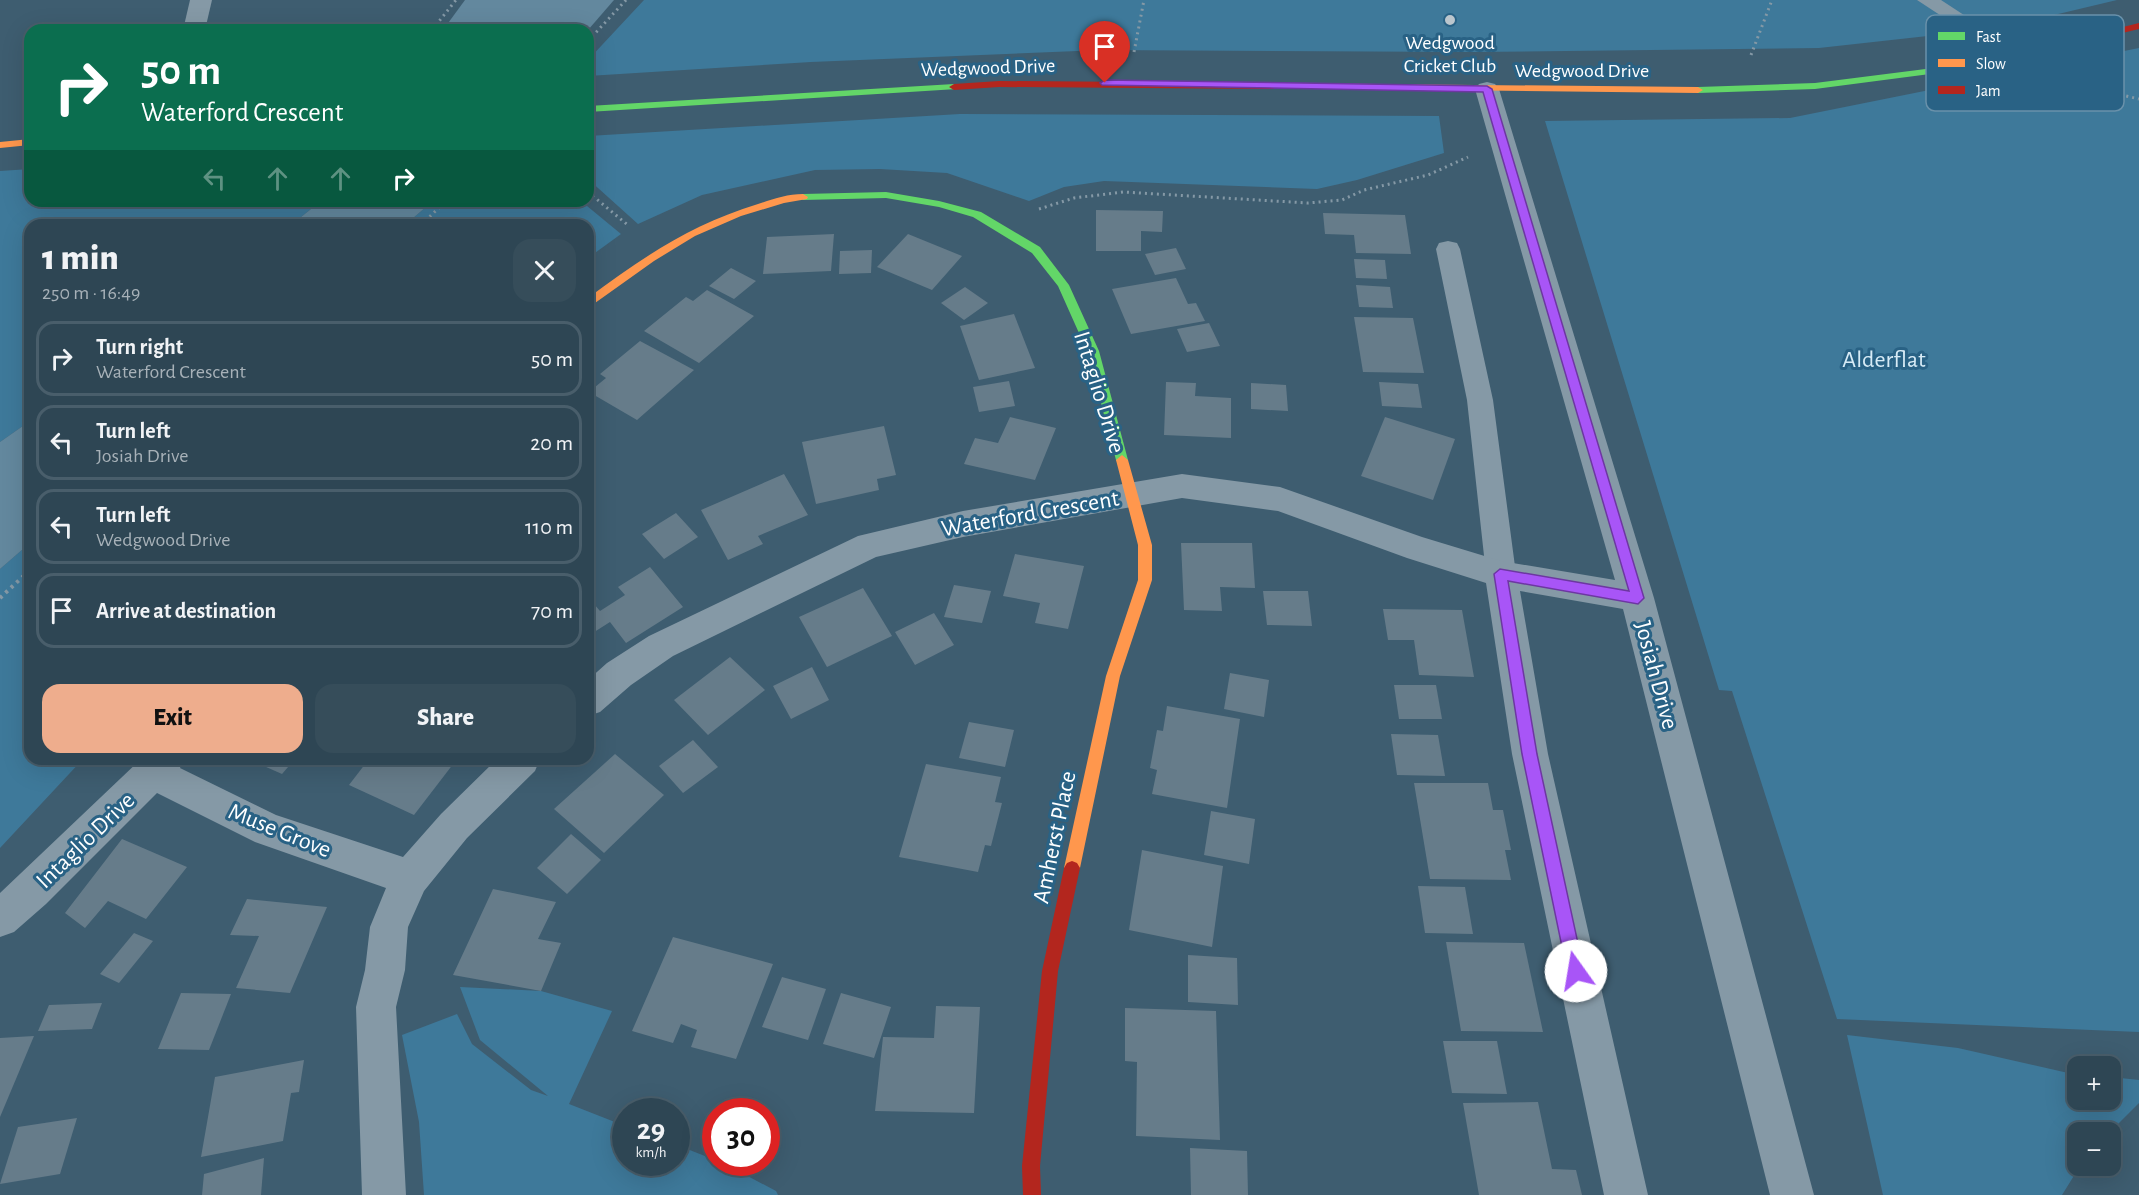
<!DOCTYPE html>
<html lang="en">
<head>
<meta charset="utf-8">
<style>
	body { margin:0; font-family:"Alegreya Sans",sans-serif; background:#364d5a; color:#f1f3f6; height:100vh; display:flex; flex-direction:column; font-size:22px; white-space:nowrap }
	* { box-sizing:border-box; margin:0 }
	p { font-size:20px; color:#a7b1b8 }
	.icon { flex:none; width:33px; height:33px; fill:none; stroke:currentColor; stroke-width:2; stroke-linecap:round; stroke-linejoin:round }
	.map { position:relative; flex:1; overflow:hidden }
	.sheet { position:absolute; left:24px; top:219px; width:570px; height:546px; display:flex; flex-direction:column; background:#2e4654; border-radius:18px; box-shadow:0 6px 24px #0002,0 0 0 2px #495e6b }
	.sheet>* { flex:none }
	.guide { position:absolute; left:24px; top:24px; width:570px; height:183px; border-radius:18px; box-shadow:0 6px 24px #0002,0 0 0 2px #495e6b; background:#0b6e4f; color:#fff; overflow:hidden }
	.buttons { position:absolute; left:2067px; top:1056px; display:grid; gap:12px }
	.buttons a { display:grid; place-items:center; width:54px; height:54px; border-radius:12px; background:#2e4654; box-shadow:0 6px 24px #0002,0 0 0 2px #495e6b; font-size:30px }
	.speed { position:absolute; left:612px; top:1098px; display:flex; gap:12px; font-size:30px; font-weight:700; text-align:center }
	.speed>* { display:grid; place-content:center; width:78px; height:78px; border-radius:50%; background:#2e4654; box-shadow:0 6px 24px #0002,0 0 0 2px #495e6b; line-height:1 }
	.speed small { font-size:15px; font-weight:400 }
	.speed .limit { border:9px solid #d22; background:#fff; color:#111 }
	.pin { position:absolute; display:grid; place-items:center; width:51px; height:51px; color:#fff; margin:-62px -26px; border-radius:50% 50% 50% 0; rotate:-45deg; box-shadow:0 0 6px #0007 }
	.pin .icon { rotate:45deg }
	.me { position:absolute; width:66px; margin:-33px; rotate:347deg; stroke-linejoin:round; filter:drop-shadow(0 0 4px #0008) }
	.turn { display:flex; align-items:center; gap:21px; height:126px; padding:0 18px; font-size:27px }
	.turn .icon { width:78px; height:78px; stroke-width:2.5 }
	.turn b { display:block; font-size:42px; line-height:51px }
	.lanes { display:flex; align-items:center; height:57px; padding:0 18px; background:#0003; justify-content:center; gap:30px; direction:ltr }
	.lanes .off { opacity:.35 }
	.round { display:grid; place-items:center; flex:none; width:63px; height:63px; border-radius:18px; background:#364d5a }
	.overview { display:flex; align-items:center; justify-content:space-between; height:102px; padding:0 18px }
	h1 { font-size:36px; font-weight:800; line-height:45px }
	.button { display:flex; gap:12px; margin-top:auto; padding:12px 18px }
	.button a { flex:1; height:69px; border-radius:18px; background:#eead8d; color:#111; font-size:24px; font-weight:800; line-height:69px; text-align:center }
	.button a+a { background:#364d5a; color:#f1f3f6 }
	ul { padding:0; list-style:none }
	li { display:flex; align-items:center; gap:18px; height:75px; margin:0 12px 9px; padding:0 6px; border:3px solid #495e6b; border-radius:18px }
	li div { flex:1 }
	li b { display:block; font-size:22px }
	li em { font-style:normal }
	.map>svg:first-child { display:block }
</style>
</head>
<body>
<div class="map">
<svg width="2139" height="1195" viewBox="0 0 2139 1195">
	<rect width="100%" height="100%" fill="#3e5d70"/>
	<!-- green -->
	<g fill="#3e799a">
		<polygon points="644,0 2117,0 2000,28 1819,48 1473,52 1102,50 811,62 588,76 588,60"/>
		<polygon points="2139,48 2139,1032 1837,1019 1732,691 1719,690 1545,121 1790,118"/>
		<polygon points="960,114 1439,116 1444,153 1357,180 1317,189 1104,181 1064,187 1029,201 947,173 880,169 815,170 702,195 638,224 588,179 588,136"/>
		<polygon points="30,169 30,201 321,201 291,225 30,225 30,421 0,442 0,171"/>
		<polygon points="433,201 581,201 621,234 588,258 588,225 405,225"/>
		<polygon points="30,543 30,759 83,759 0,848 0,569"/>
		<polygon points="460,987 541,991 612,1011 569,1104 625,1126 626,1162 676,1162 677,1145 715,1160 716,1162 723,1163 776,1191 778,1195 424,1195 419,1122 402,1035 457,1014 472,1044 531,1090 548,1096 480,1040"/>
		<polygon points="1847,1035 1958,1048 2077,1075 2078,1100 2110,1100 2111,1077 2139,1080 2139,1103 2110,1132 2078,1132 2078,1166 2080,1166 2062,1195 1883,1195"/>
	</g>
	<!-- water -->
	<g fill="#63889e">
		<polygon points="465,0 614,0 588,30 443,30"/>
		<polygon points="321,201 433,201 405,225 291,225"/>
		<polygon points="30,421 30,543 0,569 0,442"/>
	</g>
	<!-- building -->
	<g fill="#667c8a">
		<polygon points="1096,210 1163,211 1162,232 1141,231 1141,251 1096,251"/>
		<polygon points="1323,213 1405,215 1411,254 1356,253 1354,235 1325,234"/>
		<polygon points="834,234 831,271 763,274 767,237"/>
		<polygon points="908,234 962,256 932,290 877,267"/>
		<polygon points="1176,248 1186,269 1155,275 1145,254"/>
		<polygon points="872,250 871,273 839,274 840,251"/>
		<polygon points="1354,259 1385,260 1387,279 1356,278"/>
		<polygon points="731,268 756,281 734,299 709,286"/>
		<polygon points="1176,278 1188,304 1196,303 1205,321 1131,334 1112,289"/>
		<polygon points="1356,285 1390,287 1393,308 1359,307"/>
		<polygon points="965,287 988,303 964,320 941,303"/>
		<polygon points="707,290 754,316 699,363 644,331 686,297 693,301"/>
		<polygon points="1014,314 1035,368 979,380 960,326"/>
		<polygon points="1354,317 1413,318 1424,373 1363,372"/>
		<polygon points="1209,323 1220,346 1187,352 1177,329"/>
		<polygon points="640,341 694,370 637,420 589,392 606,378 600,374"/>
		<polygon points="1009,381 1015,406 979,412 973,387"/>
		<polygon points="1166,382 1196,383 1195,396 1231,398 1231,438 1164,435"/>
		<polygon points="1379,382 1418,384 1422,408 1382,406"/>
		<polygon points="1251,383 1286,385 1288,411 1251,409"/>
		<polygon points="1010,417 1056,428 1035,480 964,464 975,438 998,443"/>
		<polygon points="1385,417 1455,439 1433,500 1361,476"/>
		<polygon points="884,426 896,475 877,479 879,490 816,504 802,442"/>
		<polygon points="784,474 808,515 758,536 763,544 728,560 701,510"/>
		<polygon points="676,513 698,537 664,559 642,534"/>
		<polygon points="1181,543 1252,543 1255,588 1220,587 1222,611 1184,610"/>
		<polygon points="1015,554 1084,566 1068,629 1035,623 1040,603 1003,596"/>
		<polygon points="650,567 683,607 626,643 610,622 588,636 588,597 600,611 625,595 618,587"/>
		<polygon points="954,585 991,591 982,623 944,617"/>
		<polygon points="863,588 892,636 827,667 799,617"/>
		<polygon points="1263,591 1308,591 1312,626 1267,625"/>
		<polygon points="1383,609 1462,610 1474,677 1419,675 1414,640 1388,640"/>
		<polygon points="934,613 954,645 915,665 895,632"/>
		<polygon points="730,657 765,690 708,735 674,700"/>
		<polygon points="812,667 829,700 791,719 773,686"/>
		<polygon points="1230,673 1269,680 1264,717 1224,709"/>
		<polygon points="1394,685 1436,685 1442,719 1399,719"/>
		<polygon points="1167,706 1240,719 1227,808 1152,794 1157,770 1150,768 1157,730 1163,731"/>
		<polygon points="969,722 1014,730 1005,767 959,758"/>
		<polygon points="1391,734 1438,735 1445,776 1397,775"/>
		<polygon points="693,740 718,767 683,793 659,766"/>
		<polygon points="615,754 664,795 604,853 554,809"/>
		<polygon points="248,759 295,759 282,774"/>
		<polygon points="369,759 457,759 414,815 349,785"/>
		<polygon points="926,764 1001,777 995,802 1002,803 991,846 985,845 978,872 899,857"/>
		<polygon points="1414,783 1488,783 1493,810 1503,810 1511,850 1505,850 1511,880 1430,879"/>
		<polygon points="1211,811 1255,819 1249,864 1204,855"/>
		<polygon points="571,834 601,860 567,894 537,868"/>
		<polygon points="122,839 187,867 146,919 108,901 85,928 65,913"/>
		<polygon points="1142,850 1223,866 1212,947 1129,930"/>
		<polygon points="1418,886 1465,887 1473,934 1425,933"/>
		<polygon points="493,889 556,902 538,939 561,943 541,991 453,975"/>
		<polygon points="247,899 327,907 290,993 236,988 259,936 230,935"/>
		<polygon points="134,933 153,941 119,983 100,974"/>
		<polygon points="673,937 773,964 736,1059 691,1047 697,1030 681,1024 673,1043 632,1031"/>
		<polygon points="1446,942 1524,943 1543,1032 1461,1031"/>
		<polygon points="1188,955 1237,958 1238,1005 1188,1002"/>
		<polygon points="782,977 826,989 808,1040 762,1027"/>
		<polygon points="181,993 231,994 209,1050 158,1049"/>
		<polygon points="841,993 891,1007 874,1058 823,1044"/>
		<polygon points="102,1003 92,1029 38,1031 49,1005"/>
		<polygon points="936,1006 980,1007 974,1113 875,1111 883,1037 934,1038"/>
		<polygon points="1125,1008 1216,1011 1220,1140 1136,1136 1137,1062 1125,1061"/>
		<polygon points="34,1036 0,1117 0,1038"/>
		<polygon points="1443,1041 1497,1041 1507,1094 1452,1093"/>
		<polygon points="304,1060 299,1092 291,1093 283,1141 201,1157 215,1077"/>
		<polygon points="1538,1102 1552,1169 1576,1170 1582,1195 1479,1195 1463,1103"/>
		<polygon points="77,1118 60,1174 0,1184 18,1127"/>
		<polygon points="1190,1148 1247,1151 1248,1195 1191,1195"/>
		<polygon points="264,1158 261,1195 202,1195 204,1174"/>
	</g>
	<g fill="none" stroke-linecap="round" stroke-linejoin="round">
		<!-- path-far1 -->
		<g stroke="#8599a6" stroke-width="3" stroke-dasharray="2 4" stroke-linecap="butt">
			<polyline points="432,30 456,0"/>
			<polyline points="588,41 626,0"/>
			<polyline points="1134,52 1144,0"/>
			<polyline points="1751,55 1772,0"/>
			<polyline points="2062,81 2139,99"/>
			<polyline points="588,192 629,226"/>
			<polyline points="1039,209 1074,198 1123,192 1308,203 1342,200 1364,190 1428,175 1468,157"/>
			<polyline points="421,225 446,201"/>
		</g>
		<!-- path -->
		<polyline stroke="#8599a6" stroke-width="4" stroke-dasharray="3 4.5" stroke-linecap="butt" points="0,598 30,570"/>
		<!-- lane -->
		<g fill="#8599a6" fill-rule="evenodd">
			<polygon points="1917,0 1941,0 2028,57 2024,61 2010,61"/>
			<polygon points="1448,241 1457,243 1460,249 1493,400 1516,574 1511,583 1501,586 1491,583 1486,574 1467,400 1436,249 1439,243"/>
		</g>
		<!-- street -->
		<g fill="#8599a6" fill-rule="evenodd">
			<polygon points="190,0 212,0 205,30 183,30"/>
			<polygon points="1487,82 1495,84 1499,89 1654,598 1814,1195 1770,1195 1623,609 1520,591 1548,754 1648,1195 1604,1195 1512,754 1486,583 1407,558 1278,511 1182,498 963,537 876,557 673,656 631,685 600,712 588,716 588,680 607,663 649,636 858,536 963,511 1182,474 1280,487 1422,537 1501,561 1615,580 1475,89 1479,84"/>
			<polygon points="141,759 184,759 180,768 276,815 403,857 441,814 497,759 540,759 535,771 467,838 424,891 408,927 405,970 396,1007 406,1195 362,1195 356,1007 365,970 370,927 386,888 255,842 157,793 46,904 14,932 0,937 0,893"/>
		</g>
		<!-- fast -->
		<g fill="#63d668" fill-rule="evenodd">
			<polygon points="1973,63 1978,66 1976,68 1815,89 1698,93 1693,90 1698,87 1815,83"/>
			<polygon points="954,84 957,85 957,89 588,112 588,106"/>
			<polygon points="886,192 939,201 981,212 1040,247 1069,285 1099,351 1128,460 1126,463 1118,463 1116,460 1087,351 1058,286 1032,253 973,217 939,207 886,198 803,200 798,197 803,194"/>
		</g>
		<!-- slow -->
		<g fill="#ff974d" fill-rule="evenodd">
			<polygon points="1273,83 1698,87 1703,90 1698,93 1270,88 1268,86"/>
			<polygon points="30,139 30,145 0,148 0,142"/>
			<path d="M803 194 808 197 807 199 784 203 741 216 695 236 654 261 588 308V298C643 257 692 224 758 204 773 199 787 194 803 194Z"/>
			<polygon points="1122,455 1128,460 1152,545 1152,580 1120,676 1080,868 1077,873 1072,875 1067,873 1064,868 1106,676 1138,580 1138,545 1116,460"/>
		</g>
		<!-- jam -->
		<g fill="#b3261e" fill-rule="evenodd">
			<polygon points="2139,23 2139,29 1973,69 1968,66"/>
			<polygon points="999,81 1273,83 1278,86 1273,89 999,87 954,90 949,87 954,84"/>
			<polygon points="1072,861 1077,863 1080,868 1058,971 1040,1166 1041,1195 1023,1195 1022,1166 1042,971 1064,868 1067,863"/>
		</g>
	</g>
	<!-- route -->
	<polygon fill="#a855f7" stroke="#6d37a1" stroke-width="1.5" points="1105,80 1487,86 1492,89 1644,598 1638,604 1508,581 1537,754 1584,971 1581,976 1576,979 1570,976 1567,971 1522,754 1494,574 1500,569 1629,591 1483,92 1102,85 1100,83"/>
	<!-- markers -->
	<circle fill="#bbc6cd" stroke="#296285" stroke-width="2" cx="1450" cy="20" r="6"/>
	<g text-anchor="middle" stroke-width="6" stroke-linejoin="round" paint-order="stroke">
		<!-- far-poi labels -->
		<g font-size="20" fill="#fff" stroke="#296285">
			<text x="1450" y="49">Wedgwood<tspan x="1450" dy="23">Cricket Club</tspan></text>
		</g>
		<!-- far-street labels -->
		<g font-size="20" fill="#fff" stroke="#296285">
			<text transform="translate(988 67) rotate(-2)" y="7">Wedgwood Drive</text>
			<text x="1582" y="77">Wedgwood Drive</text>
		</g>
		<!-- park labels -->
		<g font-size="24" fill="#d7ebf6" stroke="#296285">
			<text x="1884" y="367">Alderflat</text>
		</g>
		<!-- street labels -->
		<g font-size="24" fill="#fff" stroke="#296285">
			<text transform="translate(1100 392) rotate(73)" y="8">Intaglio Drive</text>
			<text transform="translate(1030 513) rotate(-10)" y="8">Waterford Crescent</text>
			<text transform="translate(1657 675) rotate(75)" y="8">Josiah Drive</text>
			<text transform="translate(280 830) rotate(22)" y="8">Muse Grove</text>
			<text transform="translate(1054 837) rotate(-78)" y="8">Amherst Place</text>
			<text transform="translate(85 840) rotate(-44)" y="8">Intaglio Drive</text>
		</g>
	</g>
	<!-- legend -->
	<rect x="1926" y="15" width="198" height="96" rx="9" fill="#296285" stroke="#6991aa" stroke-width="1.5"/>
	<rect x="1938" y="32" width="27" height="8" fill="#63d668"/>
	<rect x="1938" y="59" width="27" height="8" fill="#ff974d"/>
	<rect x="1938" y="86" width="27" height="8" fill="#b3261e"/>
	<g font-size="16" fill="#fff">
		<text x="1976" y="42">Fast</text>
		<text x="1976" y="69">Slow</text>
		<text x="1976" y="96">Jam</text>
	</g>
</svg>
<div class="buttons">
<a>+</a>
<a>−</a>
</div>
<div class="speed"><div>29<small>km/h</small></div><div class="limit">30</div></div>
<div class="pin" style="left:1105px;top:83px;background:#d93025"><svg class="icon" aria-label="arrive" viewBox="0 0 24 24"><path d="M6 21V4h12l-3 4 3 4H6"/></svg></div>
<svg class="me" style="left:1576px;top:971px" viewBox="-20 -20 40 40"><circle r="19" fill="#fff"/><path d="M0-13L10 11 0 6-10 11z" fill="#a855f7"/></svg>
<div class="guide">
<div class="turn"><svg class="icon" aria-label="right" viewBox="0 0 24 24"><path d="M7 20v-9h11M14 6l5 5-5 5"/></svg><div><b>50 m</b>Waterford Crescent</div></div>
<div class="lanes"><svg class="icon off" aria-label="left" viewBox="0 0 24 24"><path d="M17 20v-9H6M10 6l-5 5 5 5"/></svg><svg class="icon off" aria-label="ahead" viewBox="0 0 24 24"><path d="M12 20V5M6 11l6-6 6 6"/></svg><svg class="icon off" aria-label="ahead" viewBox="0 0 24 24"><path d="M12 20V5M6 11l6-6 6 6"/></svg><svg class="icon" aria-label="right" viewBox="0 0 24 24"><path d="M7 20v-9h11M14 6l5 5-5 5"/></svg></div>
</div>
<section class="sheet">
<div class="overview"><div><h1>1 min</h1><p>250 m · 16:49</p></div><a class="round"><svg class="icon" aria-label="close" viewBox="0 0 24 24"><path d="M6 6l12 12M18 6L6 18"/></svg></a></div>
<ul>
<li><svg class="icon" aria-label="right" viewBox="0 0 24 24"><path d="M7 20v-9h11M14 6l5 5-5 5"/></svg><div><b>Turn right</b><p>Waterford Crescent</p></div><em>50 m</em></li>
<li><svg class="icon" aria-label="left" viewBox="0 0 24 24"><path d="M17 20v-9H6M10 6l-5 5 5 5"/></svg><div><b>Turn left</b><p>Josiah Drive</p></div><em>20 m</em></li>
<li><svg class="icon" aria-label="left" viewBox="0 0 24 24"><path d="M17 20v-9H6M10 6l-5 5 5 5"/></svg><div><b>Turn left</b><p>Wedgwood Drive</p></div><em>110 m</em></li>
<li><svg class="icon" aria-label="arrive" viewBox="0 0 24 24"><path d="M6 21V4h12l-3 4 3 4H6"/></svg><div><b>Arrive at destination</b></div><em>70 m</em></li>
</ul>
<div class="button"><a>Exit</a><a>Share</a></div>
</section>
</div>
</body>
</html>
